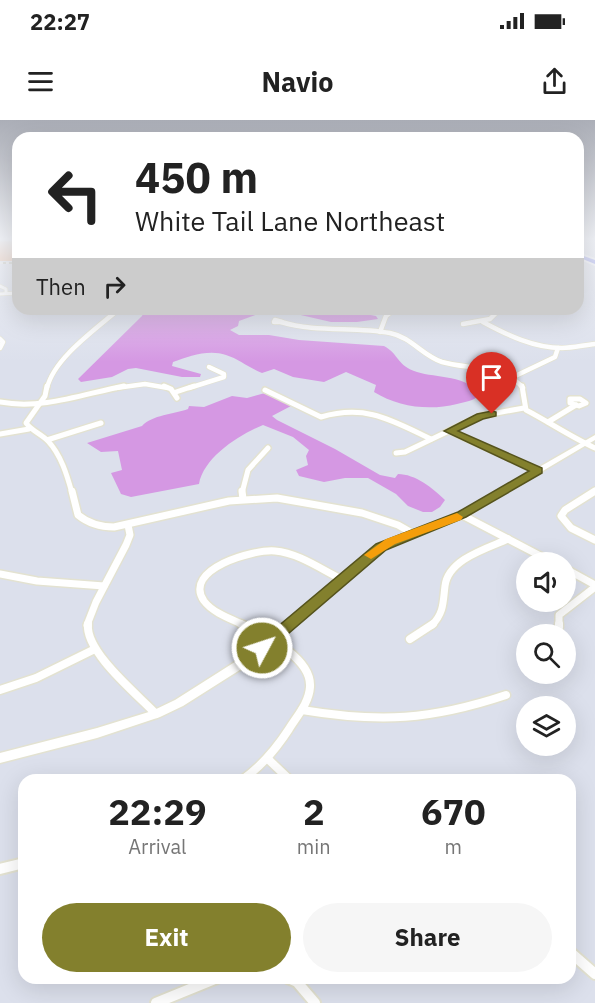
<!DOCTYPE html>
<html lang="en">
<head>
<meta charset="utf-8">
<style>
	body { margin:0; font-family:"IBM Plex Sans",sans-serif; background:#f6f6f6; color:#222; height:100vh; display:flex; flex-direction:column; font-size:22px; white-space:nowrap }
	* { box-sizing:border-box; margin:0 }
	p { font-size:20px; color:#767676 }
	.icon { flex:none; width:33px; height:33px; fill:none; stroke:currentColor; stroke-width:2; stroke-linecap:round; stroke-linejoin:round }
	.map { position:relative; flex:1; overflow:hidden }
	.drawer { position:absolute; left:18px; top:654px; width:558px; height:210px; display:flex; flex-direction:column; background:#fff; border-radius:18px; box-shadow:0 6px 24px #0002 }
	.drawer>* { flex:none }
	.hud { position:absolute; left:12px; top:12px; width:572px; height:183px; border-radius:18px; box-shadow:0 6px 24px #0002; background:#fff; color:#222; overflow:hidden }
	.buttons { position:absolute; left:516px; top:432px; display:grid; gap:12px }
	.buttons a { display:grid; place-items:center; width:60px; height:60px; border-radius:50%; background:#fff; box-shadow:0 6px 24px #0002; font-size:30px }
	.pin { position:absolute; display:grid; place-items:center; width:51px; height:51px; color:#fff; margin:-62px -26px; border-radius:50% 50% 50% 0; rotate:-45deg; box-shadow:0 0 6px #0007 }
	.pin .icon { rotate:45deg }
	.me { position:absolute; width:66px; margin:-33px; rotate:50deg; stroke-linejoin:round; filter:drop-shadow(0 0 4px #0008) }
	.turn { display:flex; align-items:center; gap:21px; height:126px; padding:0 24px; font-size:27px }
	.turn .icon { width:78px; height:78px; stroke-width:2.5 }
	.turn b { display:block; font-size:42px; line-height:51px }
	.then { display:flex; align-items:center; height:57px; padding:0 24px; background:#0003; gap:12px; font-size:22px }
	.eta { display:flex; justify-content:space-evenly; align-items:center; height:102px; text-align:center }
	.eta b { font-size:36px; font-weight:800; line-height:42px }
	.primary-button { display:flex; gap:12px; margin-top:auto; padding:12px 24px }
	.primary-button a { flex:1; height:69px; border-radius:36px; background:#83802d; color:#fff; font-size:24px; font-weight:800; line-height:69px; text-align:center }
	.primary-button a+a { background:#f6f6f6; color:#222 }
	.status { display:flex; justify-content:space-between; align-items:center; height:42px; padding:0 30px; background:#fff; direction:ltr }
	.status svg { height:16px; fill:currentColor }
	header { display:flex; justify-content:space-between; align-items:center; height:78px; padding:0 24px; background:#fff; font-size:27px; font-weight:800 }
	.map>svg:first-child { display:block }
</style>
</head>
<body>
<div class="status"><b>22:27</b><svg viewBox="0 0 49 12"><path d="M0 12V9h3v3zM5 12V6h3v6zM10 12V3h3v9zM15 12V0h3v12zM26 1h20v11H26zM47 4h2v5h-2z"/></svg></div>
<header><svg class="icon" aria-label="menu" viewBox="0 0 24 24"><path d="M4 6h16M4 12h16M4 18h16"/></svg>Navio<svg class="icon" aria-label="share" viewBox="0 0 24 24"><path d="M12 15V3M7 8l5-5 5 5M5 13v7h14v-7"/></svg></header>
<div class="map">
<svg width="595" height="883" viewBox="0 0 595 883">
	<rect width="100%" height="100%" fill="#dce0ec"/>
	<!-- green -->
	<g fill="#d598e3">
		<path d="M145 189H350L349 191 376 196 378 199 357 202H331L279 190 258 194 239 201 238 206 230 210 239 215H269L299 220 384 226C399 234 397 246 417 252 436 258 469 255 479 275 474 281 465 282 457 284 429 291 398 287 374 272L376 265 346 252 324 262 293 257 274 249 262 253C249 248 239 239 226 235 209 229 189 236 173 242L172 246 201 254 200 257H182L136 248 128 249 112 257 81 262 78 259 142 196Z"/>
		<path d="M265 273 291 286 272 296 277 300 335 329 380 355 395 358 398 354C415 354 433 368 445 380L440 387 432 392H423L408 386 396 374 368 358H345L324 362 299 356 296 350 308 345 306 336 309 330 293 317 263 305C239 315 204 337 199 364L131 377 121 374 111 353 122 350 118 331 101 332 87 323 142 306C152 295 174 294 188 289L189 286 204 287 232 276 247 278Z"/>
	</g>
	<!-- water -->
	<rect fill="#efa46e" x="0" y="120" width="18" height="21"/>
	<g fill="none" stroke-linecap="round" stroke-linejoin="round">
		<defs>
			<g id="minor-far5">
				<polyline points="0,119 18,119"/>
				<polyline points="0,166 6,169 6,173"/>
				<polyline points="0,174 18,173"/>
			</g>
			<g id="minor-far4">
				<polygon points="275,200 282,202 274,202"/>
				<path d="M281 202C317 213 354 206 390 213 411 217 423 236 442 242 467 249 505 246 523 268"/>
				<path d="M483 202C507 215 534 228 562 228 573 228 584 225 595 224"/>
				<polyline points="463,204 490,199 500,189"/>
				<polyline points="380,212 386,196 395,189"/>
				<polyline points="0,219 3,222 0,228"/>
				<polyline points="511,258 555,237 558,228"/>
				<path d="M47 268C54 238 96 209 119 189"/>
				<polyline points="116,268 145,264 168,268"/>
				<polyline points="189,268 224,257 224,254 209,247"/>
			</g>
			<g id="minor-far3">
				<path d="M47 266 45 276 26 303C32 311 41 314 48 321 61 335 67 355 72 373"/>
				<polyline points="164,266 171,269 177,278"/>
				<path d="M522 266 526 290C549 302 571 317 595 328"/>
				<path d="M265 270 321 297C366 284 391 300 431 319"/>
				<polyline points="176,272 194,266"/>
				<polygon points="570,279 580,279 586,283 579,286 570,283"/>
				<path d="M0 282C42 290 83 274 124 266"/>
				<polyline points="548,302 576,285"/>
				<polyline points="450,311 538,351"/>
				<polyline points="0,314 29,309"/>
				<polyline points="47,320 101,303"/>
				<polyline points="396,333 405,332 480,296 524,288"/>
				<polyline points="242,373 248,350 268,328"/>
				<polyline points="592,373 595,371"/>
			</g>
			<g id="minor-far2">
				<path d="M72 371 78 395C89 404 100 407 114 407L229 381 277 378 362 393 398 405 412 413"/>
				<polyline points="242,371 243,379"/>
				<polyline points="595,371 565,390 561,396 571,408 595,420"/>
				<polyline points="462,395 552,442"/>
				<polyline points="566,449 595,465"/>
				<polyline points="0,454 37,461 104,466"/>
				<polyline points="87,505 96,482 126,425 130,415 128,405"/>
				<path d="M244 505C231 499 213 493 204 481 182 449 254 429 275 431 299 433 322 450 343 460"/>
				<path d="M432 505C444 493 443 482 445 466 448 439 488 428 508 419"/>
				<polyline points="559,505 559,495 595,467"/>
			</g>
			<g id="minor-far1">
				<path d="M88 504C85 532 137 574 156 594"/>
				<path d="M241 504C263 515 312 537 310 567 309 583 297 596 289 609 276 629 262 646 242 660"/>
				<polyline points="559,504 559,507"/>
				<polyline points="410,519 433,504"/>
				<polyline points="0,570 36,558 95,529"/>
				<path d="M302 590C380 603 431 600 506 575"/>
				<polyline points="269,640 290,660"/>
			</g>
			<g id="minor">
				<polyline points="0,749 24,743"/>
				<polyline points="570,832 595,854"/>
				<polyline points="288,858 297,862 315,883"/>
				<polyline points="156,883 217,858"/>
			</g>
			<polygon id="tertiary" points="595,315 595,320 465,397 384,429 257,539 183,586 160,597 97,618 0,643 0,633 97,608 152,591 175,580 249,533 378,425 459,393"/>
			<polygon id="primary" points="578,134 595,140 595,144 578,137"/>
		</defs>
		<!-- minor-far5 casing -->
		<use href="#minor-far5" stroke="#e3e2d1" stroke-width="4.5"/>
		<!-- minor-far4 casing -->
		<use href="#minor-far4" stroke="#e3e2d1" stroke-width="6"/>
		<!-- minor-far3 casing -->
		<use href="#minor-far3" stroke="#e3e2d1" stroke-width="8"/>
		<!-- minor-far2 casing -->
		<use href="#minor-far2" stroke="#e3e2d1" stroke-width="10"/>
		<!-- minor-far1 casing -->
		<use href="#minor-far1" stroke="#e3e2d1" stroke-width="11"/>
		<!-- minor casing -->
		<use href="#minor" stroke="#e3e2d1" stroke-width="14"/>
		<!-- tertiary casing -->
		<use href="#tertiary" stroke="#e3e2d1" stroke-width="3"/>
		<!-- primary casing -->
		<use href="#primary" stroke="#fff" stroke-width="4"/>
		<!-- minor-far5 -->
		<use href="#minor-far5" stroke="#fff" stroke-width="3"/>
		<!-- minor-far4 -->
		<use href="#minor-far4" stroke="#fff" stroke-width="4.5"/>
		<!-- minor-far3 -->
		<use href="#minor-far3" stroke="#fff" stroke-width="5"/>
		<!-- minor-far2 -->
		<use href="#minor-far2" stroke="#fff" stroke-width="7"/>
		<!-- minor-far1 -->
		<use href="#minor-far1" stroke="#fff" stroke-width="8"/>
		<!-- minor -->
		<use href="#minor" stroke="#fff" stroke-width="10"/>
		<!-- tertiary -->
		<use href="#tertiary" fill="#fff" fill-rule="evenodd"/>
		<!-- primary -->
		<use href="#primary" fill="#5c68f1" fill-rule="evenodd"/>
		<defs>
			<polyline id="rail" points="0,143 18,143"/>
		</defs>
		<!-- rail casing -->
		<use href="#rail" stroke="#b4b49e" stroke-width="2"/>
		<!-- rail -->
		<use href="#rail" stroke="#fff" stroke-width="1.5" stroke-dasharray="3" stroke-linecap="butt"/>
	</g>
	<!-- sky -->
	<linearGradient id="sky" x2="0" y2="1"><stop stop-color="#abaeb7"/><stop offset="0.49" stop-color="#eff1f6"/><stop offset="1" stop-color="#eff1f6" stop-opacity="0"/></linearGradient>
	<rect width="595" height="242" fill="url(#sky)"/>
	<!-- route -->
	<polygon fill="#83802d" stroke="#55531d" stroke-width="1.5" points="492,291 496,292 496,296 483,299 458,311 542,348 542,353 466,397 386,430 268,531 257,531 255,528 257,524 376,424 458,392 529,351 444,311 477,294"/>
	<!-- slow -->
	<polygon fill="#f59e0b" points="457,393 463,397 461,400 395,424 371,439 364,435 386,419"/>
</svg>
<div class="buttons">
<a><svg class="icon" aria-label="sound" viewBox="0 0 24 24"><path d="M4 9h4l5-4v14l-5-4H4zM17 9q2 3 0 6"/></svg></a>
<a><svg class="icon" aria-label="search" viewBox="0 0 24 24"><circle cx="10" cy="10" r="6"/><path d="M15 15l6 6"/></svg></a>
<a><svg class="icon" aria-label="layers" viewBox="0 0 24 24"><path d="M12 4l9 5-9 5-9-5zM3 14l9 5 9-5"/></svg></a>
</div>
<div class="pin" style="left:492px;top:294px;background:#d93025"><svg class="icon" aria-label="arrive" viewBox="0 0 24 24"><path d="M6 21V4h12l-3 4 3 4H6"/></svg></div>
<svg class="me" style="left:262px;top:528px" viewBox="-20 -20 40 40"><circle r="17" fill="#83802d" stroke="#fff" stroke-width="3"/><path d="M0-11L8 9 0 5-8 9z" fill="#fff"/></svg>
<div class="hud">
<div class="turn"><svg class="icon" aria-label="left" viewBox="0 0 24 24"><path d="M17 20v-9H6M10 6l-5 5 5 5"/></svg><div><b>450 m</b>White Tail Lane Northeast</div></div>
<div class="then">Then<svg class="icon" aria-label="right" viewBox="0 0 24 24"><path d="M7 20v-9h11M14 6l5 5-5 5"/></svg></div>
</div>
<section class="drawer">
<div class="eta">
<div><b>22:29</b><p>Arrival</p></div>
<div><b>2</b><p>min</p></div>
<div><b>670</b><p>m</p></div>
</div>
<div class="primary-button"><a>Exit</a><a>Share</a></div>
</section>
</div>
</body>
</html>
